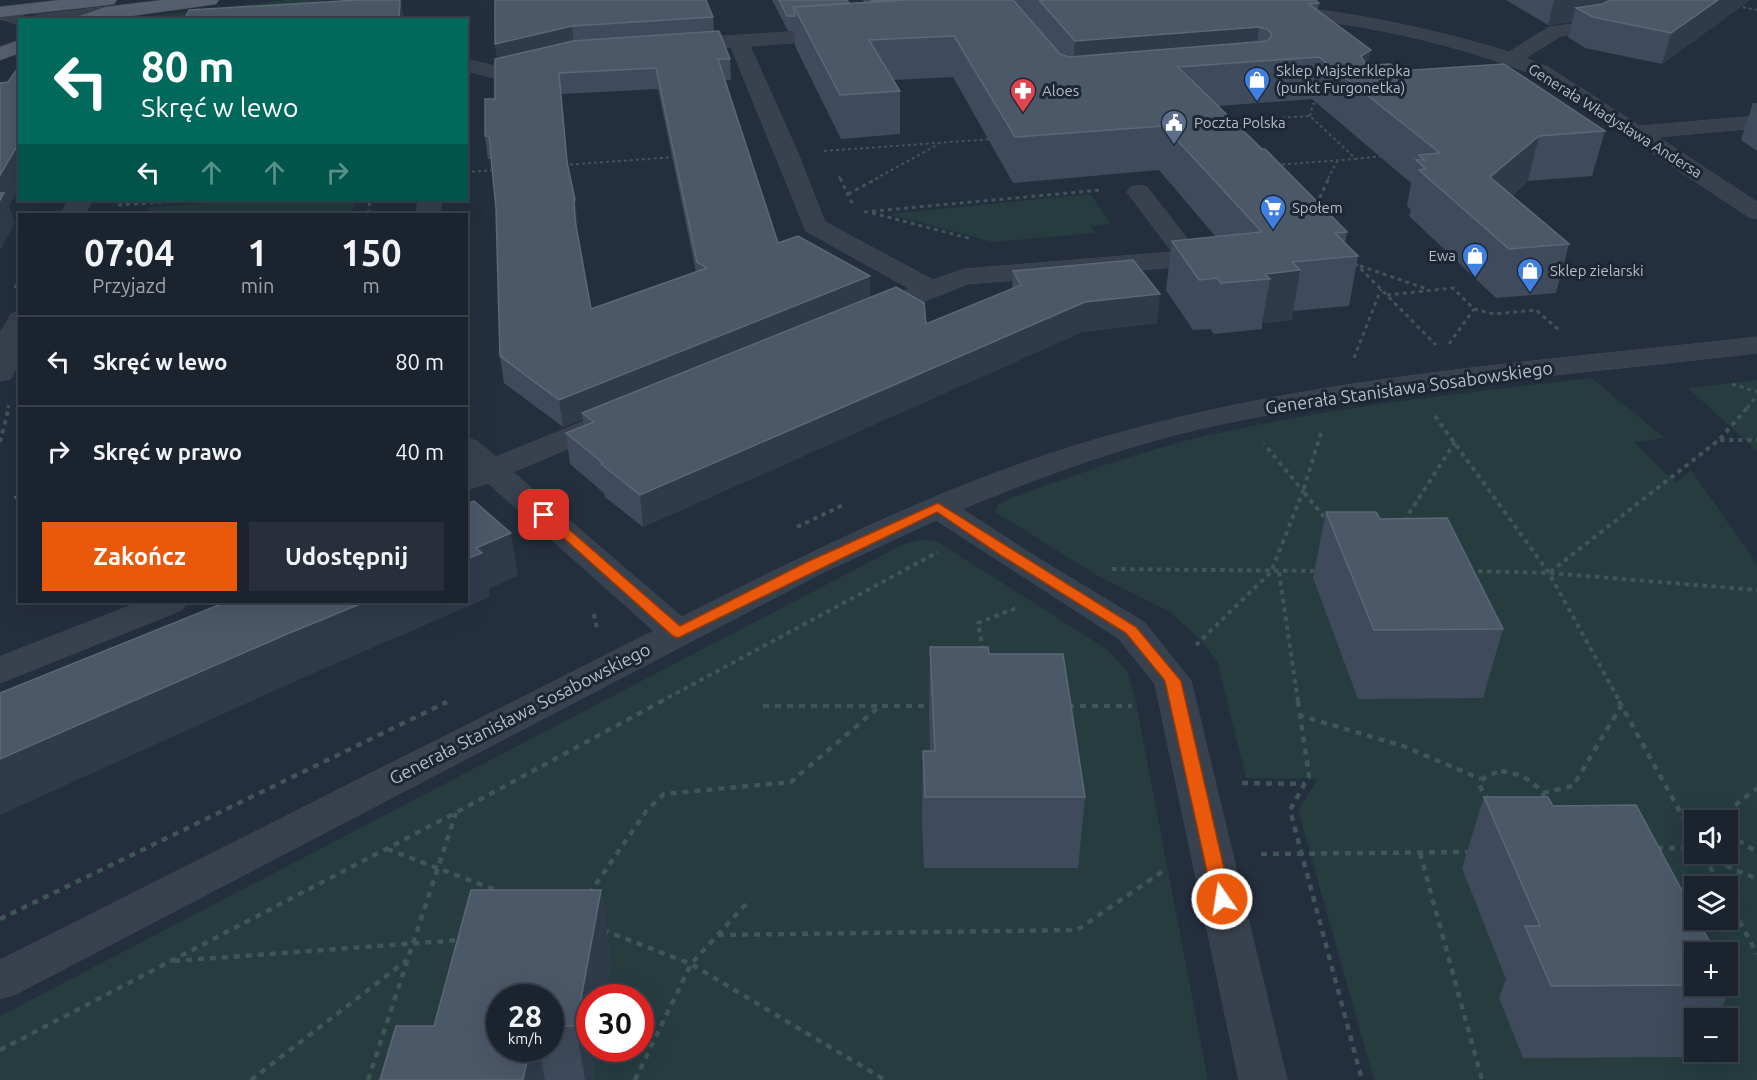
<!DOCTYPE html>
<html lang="pl">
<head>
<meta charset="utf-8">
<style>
	body { margin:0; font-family:Ubuntu,sans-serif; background:#282f3a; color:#f1f3f6; height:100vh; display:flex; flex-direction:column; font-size:22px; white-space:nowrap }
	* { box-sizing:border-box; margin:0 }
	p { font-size:20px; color:#a0a4aa }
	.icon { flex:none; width:33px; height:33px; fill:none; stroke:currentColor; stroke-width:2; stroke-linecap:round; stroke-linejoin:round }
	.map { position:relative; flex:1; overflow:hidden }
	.side { position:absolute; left:18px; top:213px; width:450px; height:390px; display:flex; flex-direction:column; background:#1b232e; border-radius:0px; box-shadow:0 6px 24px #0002,0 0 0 2px #39404a }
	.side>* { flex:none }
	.hud { position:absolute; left:18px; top:18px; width:450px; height:183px; border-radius:0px; box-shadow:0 6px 24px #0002,0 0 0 2px #39404a; background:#00695c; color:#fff; overflow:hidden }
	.tools { position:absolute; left:1684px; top:810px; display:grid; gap:12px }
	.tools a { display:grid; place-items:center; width:54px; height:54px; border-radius:0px; background:#1b232e; box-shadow:0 6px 24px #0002,0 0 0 2px #39404a; font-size:30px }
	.speed { position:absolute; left:486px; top:984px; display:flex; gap:12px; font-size:30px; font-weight:700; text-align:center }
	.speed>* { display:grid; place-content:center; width:78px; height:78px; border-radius:50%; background:#1b232e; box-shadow:0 6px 24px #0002,0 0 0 2px #39404a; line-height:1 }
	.speed small { font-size:15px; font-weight:400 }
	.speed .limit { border:9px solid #d22; background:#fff; color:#111 }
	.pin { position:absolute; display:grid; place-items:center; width:51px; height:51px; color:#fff; margin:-26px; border-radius:12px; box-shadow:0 3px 9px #0006 }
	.me { position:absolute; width:66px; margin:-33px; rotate:347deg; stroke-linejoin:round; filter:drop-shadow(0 0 4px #0008) }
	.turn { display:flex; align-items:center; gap:21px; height:126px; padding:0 24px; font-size:27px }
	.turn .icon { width:78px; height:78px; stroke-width:2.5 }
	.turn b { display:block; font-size:42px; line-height:51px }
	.lanes { display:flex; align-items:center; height:57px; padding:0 24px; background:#0003; justify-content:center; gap:30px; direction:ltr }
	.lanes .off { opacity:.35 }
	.eta { display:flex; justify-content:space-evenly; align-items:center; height:102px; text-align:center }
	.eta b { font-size:36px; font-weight:600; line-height:42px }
	.primary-button { display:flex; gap:12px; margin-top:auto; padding:12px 24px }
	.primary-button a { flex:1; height:69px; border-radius:0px; background:#ea580c; color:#fff; font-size:24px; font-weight:600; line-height:69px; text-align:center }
	.primary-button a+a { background:#282f3a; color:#f1f3f6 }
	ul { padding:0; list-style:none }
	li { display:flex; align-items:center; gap:18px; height:90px; padding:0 24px; border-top:2px solid #39404a }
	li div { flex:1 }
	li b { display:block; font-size:22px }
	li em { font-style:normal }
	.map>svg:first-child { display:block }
</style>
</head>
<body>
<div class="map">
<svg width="1757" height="1080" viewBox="0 0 1757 1080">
	<rect width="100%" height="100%" fill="#242f3e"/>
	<!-- green -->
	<g fill="#263c3f" fill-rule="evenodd">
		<polygon points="285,0 327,0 288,5 345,0 159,19 118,20"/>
		<polygon points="1090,194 1111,224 1091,226 1095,233 993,242 889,214"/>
		<polygon points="249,200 355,200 352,214 148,214 151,207"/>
		<path d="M1591 378 1665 438 1634 442 1676 483 1691 470 1757 564V1080H1374L1298 810 1318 779 1246 778 1217 661 1196 635 1168 611 1096 575 995 512 998 505 1008 499C1066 478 1125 457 1185 441 1318 408 1455 394 1591 378ZM1695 820H1728V854H1695ZM1695 886H1728V920H1695ZM1695 952H1728V986H1695ZM1695 1018H1728V1052H1695Z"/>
		<polygon points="1757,380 1757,451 1688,388"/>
		<path d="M924 539 938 542 1108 650 1127 671 1135 698 1208 1080H0V1016L904 544ZM500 998H550V1048H500ZM590 998H640V1048H590Z"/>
	</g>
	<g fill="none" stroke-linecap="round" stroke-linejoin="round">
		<defs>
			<g id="minor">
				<path d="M1621 0H1643L1594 32 1561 36 1525 58 1548 67 1640 126 1757 116V128L1658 137 1757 202V219L1749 217 1534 75C1455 43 1367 25 1283 16L1277 15 1274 11 1277 7 1283 6C1359 13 1436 30 1509 52L1549 27 1582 23Z"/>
				<polygon points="105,7 111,8 114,12 111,16 87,20 20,20 20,25 0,19 0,8 30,18 37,15"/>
				<polygon points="839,29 846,31 848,35 846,39 750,46 797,151 825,222 933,280 964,269 1172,252 1127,192 1131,187 1139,185 1147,187 1202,258 1198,263 1189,266 968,284 879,319 870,321 861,319 857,313 861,307 910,289 806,231 731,47 678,51 671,49 669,45 671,41 678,39"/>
				<polygon points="538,55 545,57 548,61 545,65 495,78 466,71 466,59 495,66"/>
				<polygon points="69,200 92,200 85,214 61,214"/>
				<polygon points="418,200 441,200 441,214 417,214"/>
				<path d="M20 312C20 334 23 361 10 379L0 381V333L11 314Z"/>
				<path d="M1757 337V353C1579 374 1397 387 1221 424 1132 443 1046 474 962 509L1036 557 1144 622 1191 681 1287 1080H1239L1155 684 1118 638 936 520 824 572 16 994 0 999V960L654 631 488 483 466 490V470L471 468 466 463V438L477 441 496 457 599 415 609 412 619 415 624 421 619 427 513 472 682 617C817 549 954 480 1101 438 1313 376 1538 362 1757 337Z"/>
				<polygon points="140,602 187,602 182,610 0,683 0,657"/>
			</g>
			<g id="major">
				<polygon points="60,0 117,0 114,4 108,5 0,17 0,7"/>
				<polygon points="163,0 219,0 216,4 210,5 102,20 76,20 79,16 105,7"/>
				<polygon points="20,40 20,53 0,60 0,47"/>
			</g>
		</defs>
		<!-- minor casing -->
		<use href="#minor" stroke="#414a57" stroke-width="1"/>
		<!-- major casing -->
		<use href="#major" stroke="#414a57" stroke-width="1"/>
		<!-- path-far3 -->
		<g stroke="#3f5557" stroke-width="2" stroke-dasharray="3 3" stroke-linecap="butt">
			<polyline points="1737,6 1757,10"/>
			<polyline points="1310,116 1313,104 1317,103"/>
			<polyline points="1228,121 1310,116 1356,159 1383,156"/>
			<polyline points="824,151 993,139"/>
			<polyline points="564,165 676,157"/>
			<polyline points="1276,165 1355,159"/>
			<polyline points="466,172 497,170"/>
			<polyline points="839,176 840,179"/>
			<polyline points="875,179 939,144"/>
			<polyline points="1328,179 1337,161"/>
		</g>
		<!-- path-far2 -->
		<g stroke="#3f5557" stroke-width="3" stroke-dasharray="4 4" stroke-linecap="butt">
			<polyline points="840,178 854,207"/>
			<polyline points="848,194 878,178"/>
			<polyline points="118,205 192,200"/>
			<polyline points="1316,205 1329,178"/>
			<polyline points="864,212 1101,190"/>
			<polyline points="872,213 972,239"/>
			<polyline points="368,214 370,200"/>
			<polyline points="1355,263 1436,345"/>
			<polyline points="1360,266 1427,289"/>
			<polyline points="15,288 20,278"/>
			<polyline points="1387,295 1453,288 1474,309 1494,314 1536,310 1560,331"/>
			<polyline points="1449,344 1474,309"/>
			<polyline points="1354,358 1381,289"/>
			<polyline points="1732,384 1757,392"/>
			<polyline points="8,408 9,405"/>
			<polyline points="1747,408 1757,396"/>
		</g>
		<!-- path-far1 -->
		<g stroke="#3f5557" stroke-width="4" stroke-dasharray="4.5 4.5" stroke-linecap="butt">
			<polyline points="1435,416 1549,573 1620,702"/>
			<polyline points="1321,433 1303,491 1327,521"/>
			<polyline points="1720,440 1757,440"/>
			<polyline points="0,442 9,407"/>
			<polyline points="1404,521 1455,442"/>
			<polyline points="797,527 845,504"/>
			<polyline points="1112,569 1317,571"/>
			<polyline points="1469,571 1549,573 1757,590"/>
			<polyline points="1279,572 1298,702"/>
			<polyline points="1550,572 1719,440 1748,407"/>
			<polyline points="594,614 597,629"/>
			<polyline points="1196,645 1271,572 1303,491 1264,444"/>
			<polyline points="983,650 978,623 1019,607"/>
			<polyline points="660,702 938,552"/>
		</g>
		<!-- path -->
		<g stroke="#3f5557" stroke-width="4.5" stroke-dasharray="6 6" stroke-linecap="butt">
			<polyline points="1298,701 1309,776 1290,810 1362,1080"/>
			<polyline points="1619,701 1695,839"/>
			<polyline points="763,706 879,706"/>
			<polyline points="1068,706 1132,706"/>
			<polyline points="1298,715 1403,746 1481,779"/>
			<path d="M1501 771C1520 774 1536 780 1545 798L1541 808C1514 819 1491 811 1479 784L1486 776Z"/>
			<polyline points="1242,783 1305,784"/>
			<polyline points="1543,793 1573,786 1621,706"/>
			<polyline points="1716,820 1757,788"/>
			<polyline points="1728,834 1757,852"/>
			<polyline points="1657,848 1695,848"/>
			<polyline points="387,849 498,891"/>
			<polyline points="1420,853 1482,1080"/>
			<polyline points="1261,854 1472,852"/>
			<polyline points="1704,856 1757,879"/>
			<polyline points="1704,856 1720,886"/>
			<polyline points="589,894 647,810 664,794 791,782 880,706 931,706"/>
			<polyline points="1728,900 1757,954"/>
			<polyline points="0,919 447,702"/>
			<polyline points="603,930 691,964 885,1080"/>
			<polyline points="718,935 1077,930 1166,869"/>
			<polyline points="174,961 460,940"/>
			<polyline points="0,1050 457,812 662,701"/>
			<polyline points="251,1080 407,960"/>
			<polyline points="368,1080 456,813"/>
			<polyline points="635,1080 691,964 746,904"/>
		</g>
		<!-- minor -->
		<use href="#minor" fill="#38414e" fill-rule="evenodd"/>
		<!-- major -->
		<use href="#major" fill="#56606e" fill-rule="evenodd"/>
	</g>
	<!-- wall -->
	<g fill="#3f4b5c" fill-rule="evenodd">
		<path d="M495 0 713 17 714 31 730 59 731 80H725L778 243 870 298 926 324 1012 289 1013 271 1157 323 1082 332 643 527 605 497 604 493 570 464 566 433 584 426 583 419 563 427 504 383 500 356 496 209 491 159H488L485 136 495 99 497 58 495 44ZM658 89 696 272 591 309 576 224H578L568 166 561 94Z"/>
		<polygon points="772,0 847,0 849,3 864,3 863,0 1315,0 1319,3 1318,10 1368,64 1399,71 1605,131 1592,176 1528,181 1512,196 1569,244 1556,293 1496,298 1409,216 1411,210 1407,206 1411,183 1312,99 1218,106 1347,232 1345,243 1358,256 1349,306 1293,311 1292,320 1262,323 1262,329 1214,334 1210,329 1193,330 1166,290 1172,241 1216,237 1159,170 1013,183 953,77 893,80 900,91 900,134 841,139 795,46 795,31 788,31"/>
		<polygon points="1506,0 1750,0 1662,64 1585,48 1568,37 1572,22 1548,25"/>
		<polygon points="1753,103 1757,103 1757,151 1741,140"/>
		<polygon points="20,495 20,510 15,497"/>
		<polygon points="1326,512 1503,629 1483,698 1358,699 1313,578"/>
		<polygon points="930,647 1085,797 1078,868 924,868 922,822 923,751 930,751 929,716"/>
		<polygon points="1484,797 1553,806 1695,952 1695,986 1728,986 1728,976 1733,985 1716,1018 1695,1018 1695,1052 1700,1052 1697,1057 1523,1058 1499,998 1506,979 1462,868"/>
		<path d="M601 890 611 962 592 1080H380L434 1026ZM550 998V1048H500Z"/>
	</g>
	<!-- shaded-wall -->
	<g fill="#2f3b4b">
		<polygon points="400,0 401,0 404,20 399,20"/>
		<polygon points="1554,0 1617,0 1590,16 1576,8 1572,22 1548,25"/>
		<polygon points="1718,0 1750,0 1662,64 1671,33"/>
		<polygon points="572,26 574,45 498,63 495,44"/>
		<polygon points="1259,27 1255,62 1178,67 1072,82 1075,41"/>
		<polygon points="1371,50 1363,91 1361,56"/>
		<polygon points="1539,136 1528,181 1479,224 1490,177"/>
		<polygon points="20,141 20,187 9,206 15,223 0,250 0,175"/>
		<polygon points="574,200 575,200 578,224 576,224 578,244"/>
		<polygon points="1300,270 1292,320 1262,323 1270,279 1265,274"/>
		<polygon points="870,276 870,302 582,413 583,419 563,427 559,400"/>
		<polygon points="1160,294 1157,323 1082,332 643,527 640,495 1085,302"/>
		<polygon points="511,533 518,576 489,589 490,597 300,679 0,815 0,759 287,634 365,602 466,602 466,559 476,548"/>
		<polygon points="601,890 611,962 606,998 590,998 590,1048 597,1048 592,1080 585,1080 576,1026"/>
		<polygon points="530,1048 539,1048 545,1080 523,1080"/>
	</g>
	<!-- building -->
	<g fill="#4b5868" stroke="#5c6777" stroke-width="1.5" fill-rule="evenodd">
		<polygon points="358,0 400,0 399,20 184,20 189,10"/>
		<polygon points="495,0 706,0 713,17 572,26 495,44"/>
		<polygon points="779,0 847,0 849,3 794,7 795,16 787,16"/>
		<polygon points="871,0 905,0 872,2"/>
		<polygon points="905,0 1013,0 1060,54 1069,57 1268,41 1272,34 1267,29 1259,27 1075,41 1039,0 1315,0 1319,3 1309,4 1371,50 1361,56 1365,63 1373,65 1390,64 1399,71 1504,64 1605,131 1539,136 1490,177 1569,244 1509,249 1419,170 1426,169 1416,160 1424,160 1419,155 1440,153 1319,57 1178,67 1262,149 1265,149 1347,232 1335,233 1358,256 1292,262 1300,270 1265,274 1270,279 1221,283 1217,278 1199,280 1172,241 1262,232 1164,126 1015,137 954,36 869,40 900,91 840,95 794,7"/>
		<polygon points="1610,0 1718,0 1671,33 1593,17 1576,8 1603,4"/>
		<path d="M719 31 730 59H718L778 243 798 236 870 276 559 400 500 356 496 209 489 136H485V99H495V59L573 41ZM656 68 697 262 707 268 591 309 575 220 574 200H575L567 162 559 73Z"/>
		<polygon points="20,65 20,141 0,175 0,83 8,82"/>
		<polygon points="0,193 4,193 0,200"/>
		<polygon points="1133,260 1160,294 1085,302 640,495 601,464 603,463 566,433 594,422 582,413 896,287 924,303 926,324 1021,285 1013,271"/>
		<polygon points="20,495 20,503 15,497"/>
		<polygon points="474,501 511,533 476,548 482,553 466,559 466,504"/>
		<polygon points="1326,512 1376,512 1380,519 1447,518 1503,629 1374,630"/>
		<polygon points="226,602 365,602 287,634 0,759 0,693"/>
		<polygon points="930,647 988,647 989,654 1063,654 1085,797 925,797 923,751 935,751"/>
		<polygon points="1484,797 1548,797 1553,806 1636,805 1695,915 1695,920 1698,920 1715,952 1695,952 1695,985 1551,986 1525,926 1540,926"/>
		<polygon points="471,890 601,890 576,1026 550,1026 550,998 500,998 500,1048 530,1048 523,1080 380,1080 396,1026 434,1026"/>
		<polygon points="1728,976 1733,985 1728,985"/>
	</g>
	<!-- route -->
	<polygon fill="#ea580c" stroke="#983908" stroke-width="1.5" points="938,503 1136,627 1181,681 1231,899 1229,904 1222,906 1216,904 1213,899 1165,681 1162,677 1126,633 1002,556 937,512 678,638 673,636 538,515 539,512 549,512 680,626 807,562"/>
	<!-- icons -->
	<defs>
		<symbol id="shop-pin" viewBox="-11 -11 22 30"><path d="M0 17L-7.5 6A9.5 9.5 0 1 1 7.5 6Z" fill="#3f7fe0" stroke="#1d2633"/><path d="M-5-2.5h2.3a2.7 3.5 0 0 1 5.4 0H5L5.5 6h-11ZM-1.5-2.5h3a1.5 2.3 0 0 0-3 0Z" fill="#fff"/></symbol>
		<symbol id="pharmacy-pin" viewBox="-11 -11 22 30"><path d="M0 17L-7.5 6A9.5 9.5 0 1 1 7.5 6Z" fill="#e0444e" stroke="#1d2633"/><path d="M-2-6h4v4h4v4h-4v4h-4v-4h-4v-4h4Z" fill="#fff"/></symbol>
		<symbol id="civic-pin" viewBox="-11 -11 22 30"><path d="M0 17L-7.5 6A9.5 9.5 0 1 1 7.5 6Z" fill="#5c6f8a" stroke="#1d2633"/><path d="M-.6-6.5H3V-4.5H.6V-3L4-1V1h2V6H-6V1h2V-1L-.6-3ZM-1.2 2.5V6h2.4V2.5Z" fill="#fff"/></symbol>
		<symbol id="supermarket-pin" viewBox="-11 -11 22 30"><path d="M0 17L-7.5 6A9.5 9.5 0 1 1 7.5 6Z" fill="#3f7fe0" stroke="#1d2633"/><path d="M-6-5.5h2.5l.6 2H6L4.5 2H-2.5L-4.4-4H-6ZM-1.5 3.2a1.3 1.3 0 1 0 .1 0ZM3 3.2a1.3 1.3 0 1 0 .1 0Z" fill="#fff"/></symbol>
	</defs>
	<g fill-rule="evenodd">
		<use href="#shop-pin" x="1242" y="65" width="30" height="40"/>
		<use href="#pharmacy-pin" x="1008" y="76" width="30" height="40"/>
		<use href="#civic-pin" x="1159" y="108" width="30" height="40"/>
		<use href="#supermarket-pin" x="1258" y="193" width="30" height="40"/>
		<use href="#shop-pin" x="1460" y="241" width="30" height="40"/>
		<use href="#shop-pin" x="1515" y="256" width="30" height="40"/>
	</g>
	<g text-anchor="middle" stroke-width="6" stroke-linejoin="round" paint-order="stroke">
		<!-- far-poi labels -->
		<g font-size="15" fill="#b4bcc9" stroke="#1d2633" text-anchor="start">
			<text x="1276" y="76">Sklep Majsterklepka<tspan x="1276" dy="17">(punkt Furgonetka)</tspan></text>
			<text x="1042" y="96">Aloes</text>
			<text x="1194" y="128">Poczta Polska</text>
			<text x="1292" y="213">Społem</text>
			<text x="1456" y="261" text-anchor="end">Ewa</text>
			<text x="1550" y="276">Sklep zielarski</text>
		</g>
		<!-- far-street labels -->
		<g font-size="15" fill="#b4bcc9" stroke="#1d2633">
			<text transform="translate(1615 121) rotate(32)" y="5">Generała Władysława Andersa</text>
		</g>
		<!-- street labels -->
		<g font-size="18" fill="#b4bcc9" stroke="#1d2633">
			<text transform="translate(1409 388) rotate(-8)" y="6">Generała Stanisława Sosabowskiego</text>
			<text transform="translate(520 714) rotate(-27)" y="6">Generała Stanisława Sosabowskiego</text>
		</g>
	</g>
</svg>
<div class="tools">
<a><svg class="icon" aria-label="sound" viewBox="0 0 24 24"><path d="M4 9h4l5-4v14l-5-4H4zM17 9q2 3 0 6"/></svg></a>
<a><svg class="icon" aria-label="layers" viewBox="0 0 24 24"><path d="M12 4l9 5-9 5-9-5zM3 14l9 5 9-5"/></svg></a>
<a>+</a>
<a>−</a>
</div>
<div class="speed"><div>28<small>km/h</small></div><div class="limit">30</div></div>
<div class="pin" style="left:544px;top:515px;background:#d93025"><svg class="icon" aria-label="arrive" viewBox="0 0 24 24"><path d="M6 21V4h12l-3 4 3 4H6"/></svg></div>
<svg class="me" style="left:1222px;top:899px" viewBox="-20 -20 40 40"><circle r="17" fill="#ea580c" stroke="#fff" stroke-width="3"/><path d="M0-11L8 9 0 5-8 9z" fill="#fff"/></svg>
<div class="hud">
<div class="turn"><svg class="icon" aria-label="left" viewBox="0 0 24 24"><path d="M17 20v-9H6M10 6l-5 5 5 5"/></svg><div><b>80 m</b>Skręć w lewo</div></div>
<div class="lanes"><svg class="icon" aria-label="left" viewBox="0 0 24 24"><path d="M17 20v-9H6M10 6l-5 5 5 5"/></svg><svg class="icon off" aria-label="ahead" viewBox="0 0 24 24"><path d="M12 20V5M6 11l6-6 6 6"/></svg><svg class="icon off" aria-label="ahead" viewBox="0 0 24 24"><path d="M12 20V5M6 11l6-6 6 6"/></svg><svg class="icon off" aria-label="right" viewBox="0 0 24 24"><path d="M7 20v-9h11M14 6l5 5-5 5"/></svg></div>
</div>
<section class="side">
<div class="eta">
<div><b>07:04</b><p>Przyjazd</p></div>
<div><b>1</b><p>min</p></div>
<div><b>150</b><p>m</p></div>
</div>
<ul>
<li><svg class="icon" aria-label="left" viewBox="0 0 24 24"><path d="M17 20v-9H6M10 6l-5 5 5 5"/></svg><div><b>Skręć w lewo</b></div><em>80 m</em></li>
<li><svg class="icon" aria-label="right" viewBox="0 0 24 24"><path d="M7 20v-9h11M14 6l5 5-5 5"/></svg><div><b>Skręć w prawo</b></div><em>40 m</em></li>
</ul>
<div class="primary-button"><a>Zakończ</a><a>Udostępnij</a></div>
</section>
</div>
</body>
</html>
